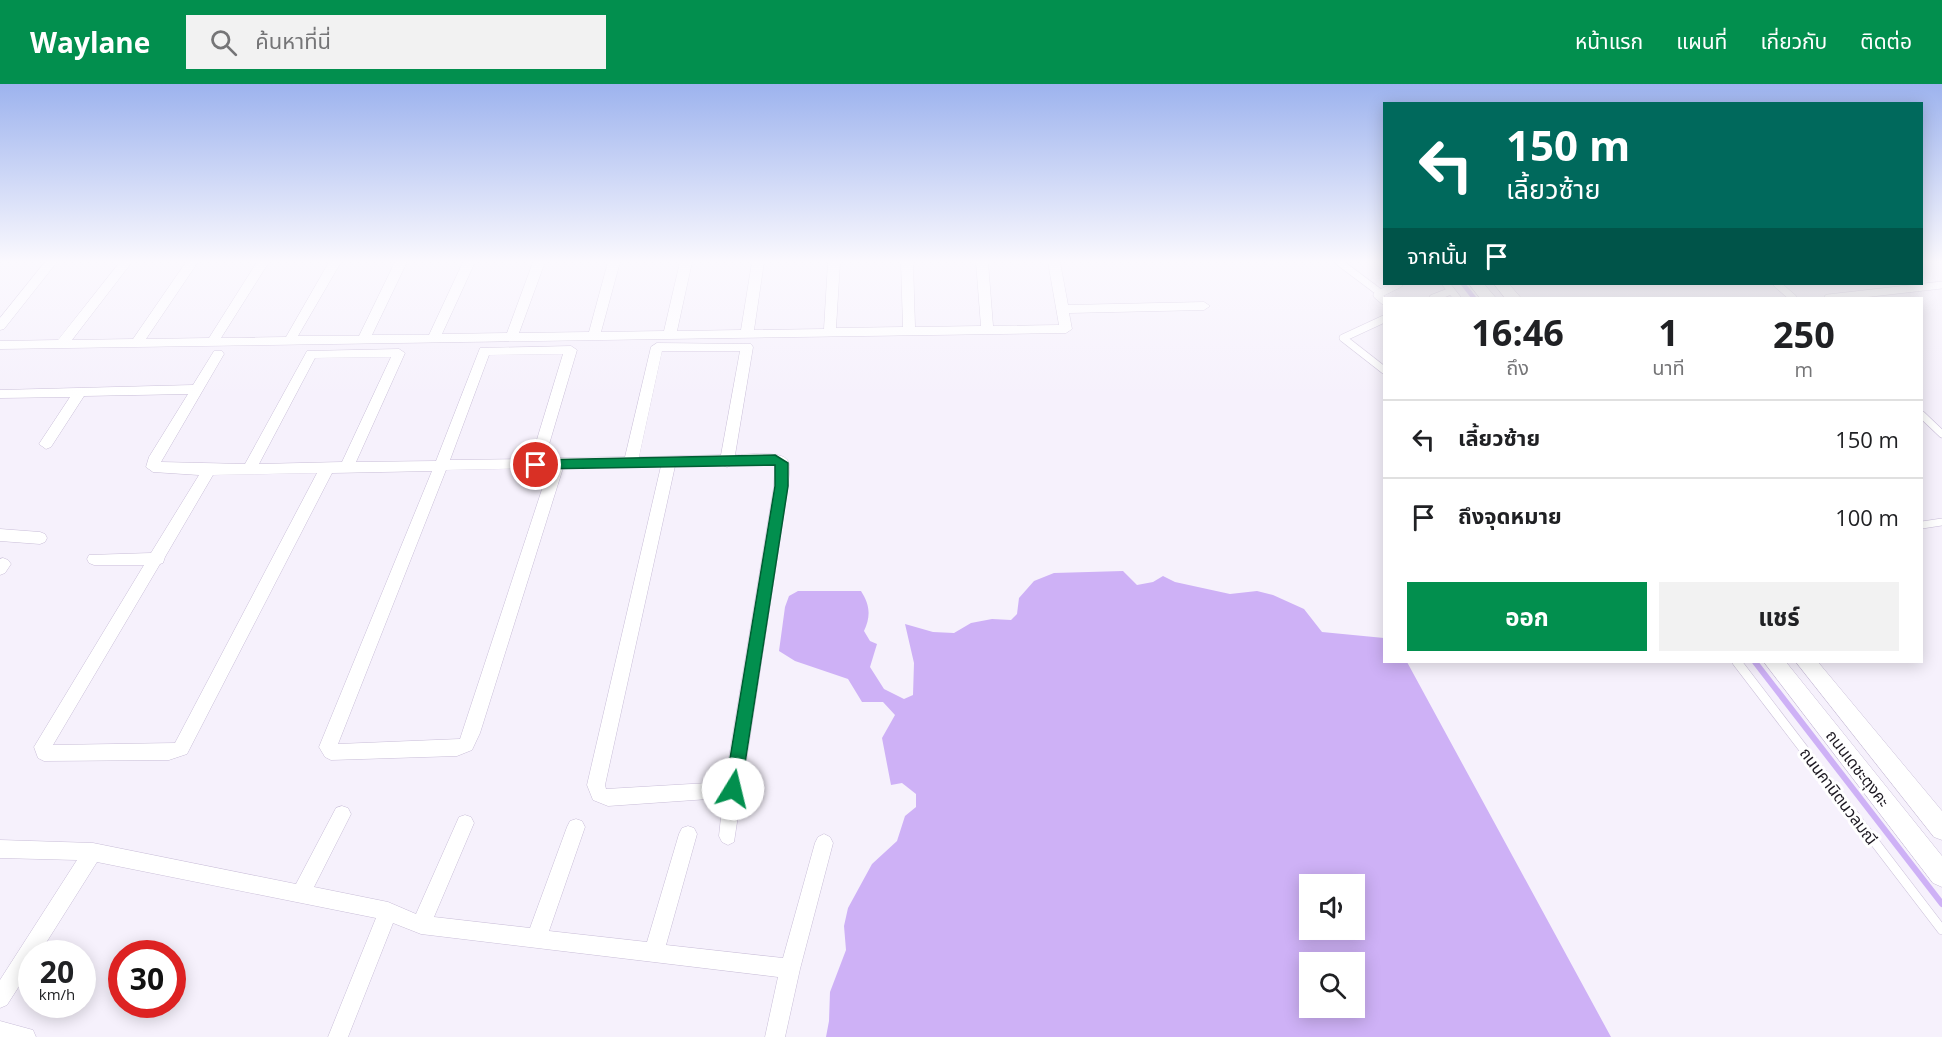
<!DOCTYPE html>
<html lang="th">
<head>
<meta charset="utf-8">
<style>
	body { margin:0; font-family:"Open Sans","Noto Sans Thai",sans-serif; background:#f2f2f2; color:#202124; height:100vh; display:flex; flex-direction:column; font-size:22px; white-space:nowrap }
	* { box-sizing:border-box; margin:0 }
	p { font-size:20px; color:#757577 }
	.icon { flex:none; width:33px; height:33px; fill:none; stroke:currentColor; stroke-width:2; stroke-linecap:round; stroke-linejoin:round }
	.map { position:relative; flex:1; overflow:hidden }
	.details { position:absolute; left:1383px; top:213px; width:540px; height:366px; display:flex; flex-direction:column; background:#fff; border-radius:0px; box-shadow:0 3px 15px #0003 }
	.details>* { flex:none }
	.top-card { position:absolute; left:1383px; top:18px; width:540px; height:183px; border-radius:0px; box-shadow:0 3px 15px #0003; background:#00695c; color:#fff; overflow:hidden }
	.buttons { position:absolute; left:1299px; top:790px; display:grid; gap:12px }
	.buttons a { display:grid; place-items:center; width:66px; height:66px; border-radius:0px; background:#fff; box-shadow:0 3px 15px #0003; font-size:30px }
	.speed { position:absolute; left:18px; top:856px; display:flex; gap:12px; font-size:30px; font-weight:700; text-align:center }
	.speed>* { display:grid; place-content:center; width:78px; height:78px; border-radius:50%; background:#fff; box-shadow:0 3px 15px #0003; line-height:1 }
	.speed small { font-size:15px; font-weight:400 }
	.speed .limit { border:9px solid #d22; background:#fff; color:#111 }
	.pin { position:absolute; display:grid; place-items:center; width:51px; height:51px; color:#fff; margin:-26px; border:3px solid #fff; border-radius:50%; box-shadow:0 2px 6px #0007 }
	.me { position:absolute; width:66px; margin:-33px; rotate:9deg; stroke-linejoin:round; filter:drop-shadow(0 0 4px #0008) }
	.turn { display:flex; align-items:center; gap:21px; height:126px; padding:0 24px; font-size:27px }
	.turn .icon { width:78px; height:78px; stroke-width:2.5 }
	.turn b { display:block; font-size:42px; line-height:51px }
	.then { display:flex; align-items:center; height:57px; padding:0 24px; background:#0003; gap:12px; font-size:22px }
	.eta { display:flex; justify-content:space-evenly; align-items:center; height:102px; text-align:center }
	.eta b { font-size:36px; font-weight:700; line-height:42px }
	.button { display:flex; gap:12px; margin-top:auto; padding:12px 24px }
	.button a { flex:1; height:69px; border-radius:0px; background:#028f4e; color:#fff; font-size:24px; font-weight:700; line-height:69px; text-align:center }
	.button a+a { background:#f2f2f2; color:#202124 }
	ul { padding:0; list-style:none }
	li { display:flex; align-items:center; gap:18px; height:78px; padding:0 24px; border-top:2px solid #e0e0e0 }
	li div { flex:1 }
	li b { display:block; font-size:22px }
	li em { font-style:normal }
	header { display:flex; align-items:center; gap:36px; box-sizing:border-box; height:84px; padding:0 30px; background:#028f4e; color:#fff }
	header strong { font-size:28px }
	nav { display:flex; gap:33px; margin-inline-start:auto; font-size:21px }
	.search { width:420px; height:54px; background:#f2f2f2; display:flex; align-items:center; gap:15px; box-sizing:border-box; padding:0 21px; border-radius:0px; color:#757577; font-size:22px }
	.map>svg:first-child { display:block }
</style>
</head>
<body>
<header>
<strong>Waylane</strong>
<div class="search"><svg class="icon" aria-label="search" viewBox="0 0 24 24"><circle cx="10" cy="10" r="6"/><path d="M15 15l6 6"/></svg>ค้นหาที่นี่</div>
<nav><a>หน้าแรก</a><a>แผนที่</a><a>เกี่ยวกับ</a><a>ติดต่อ</a></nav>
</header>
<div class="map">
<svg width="1942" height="953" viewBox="0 0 1942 953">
	<rect width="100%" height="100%" fill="#f6f1fc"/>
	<!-- water -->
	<path fill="#ceb1f6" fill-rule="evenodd" d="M1123 487 1137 501 1153 498 1163 492 1175 498 1230 510 1257 507 1273 511 1304 525 1322 548 1384 554V578H1407L1611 953H826L829 937 830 908 846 866 844 842 848 824 872 780 897 757 905 732 916 723V710L902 699 891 701 882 654 895 631 883 618H862L848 595 795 577 779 567 785 523 789 512 798 507H861C870 521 871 532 864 547L870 557 877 560 870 583 884 605 904 615 913 611 914 579 905 540 933 548 954 549 971 539 992 535 1011 536 1017 530 1019 514 1034 497 1054 489ZM1310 801H1354V846H1310ZM1310 879H1354V924H1310Z"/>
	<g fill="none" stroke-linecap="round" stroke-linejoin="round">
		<!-- stream-far1 -->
		<polyline stroke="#ceb1f6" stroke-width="4.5" points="1463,200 1474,214"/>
		<!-- stream -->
		<polyline stroke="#ceb1f6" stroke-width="6" points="1755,578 1942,820"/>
		<defs>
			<g id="service-far1">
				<polyline points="1339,178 1379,208"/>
				<polyline points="1446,200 1457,214"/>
				<polyline points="1777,200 1793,214"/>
				<polyline points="1433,214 1451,207"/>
				<polyline points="1828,214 1942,201"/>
				<polyline points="1384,217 1377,211 1399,200"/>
				<polyline points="1384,235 1343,254 1384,286"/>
				<polyline points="1922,331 1942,350"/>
				<polyline points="1922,441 1942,438"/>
			</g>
			<polyline id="service" points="1737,578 1942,846"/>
			<g id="minor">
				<polygon points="45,178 57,178 4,245 0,246 0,234"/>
				<polygon points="120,178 132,178 72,256 133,255 186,178 198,178 146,255 209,254 257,178 269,178 221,254 286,253 329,178 341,178 298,252 359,252 395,178 407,178 372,251 429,251 463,178 475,178 442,250 507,249 533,178 545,178 519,249 589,248 608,178 620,178 601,248 664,247 680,178 692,178 677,247 741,246 752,178 764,178 754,246 824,245 828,178 840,178 836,244 903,243 901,178 913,178 915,243 981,242 976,178 988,178 993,242 1059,241 1048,178 1060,178 1068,221 1204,218 1210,222 1204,226 1069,229 1072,245 1066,249 0,265 0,257 58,256"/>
				<path d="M657 259 751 260 753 263 735 371C747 371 782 366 788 377 791 383 788 395 788 402L734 758 728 761 722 758 719 752 723 714 608 722 593 716 587 701 661 382 563 384 480 649 472 666 457 672 331 676 325 673 319 663 432 387 332 389 187 670 169 676 44 677 38 674 34 663 37 658 144 481H94L89 479 87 475 89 471 151 469 199 391 153 388 146 383 149 373 188 310 84 312 51 363 46 365 39 360 70 313 0 314V306L193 301 214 267H222L224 270 161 378 245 380 307 267 399 265 405 269 356 378 436 377 480 264 571 262 577 266 545 374 625 373 651 263ZM662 267H740L721 371 639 373ZM563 270 531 375 450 376 489 271ZM391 273 342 378 259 380 315 274ZM773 380 775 381 774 402 725 698 606 705 605 701 675 382 722 381 727 383 732 381ZM549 384 460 655 338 660 446 386ZM317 389 175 659 53 661 160 480 163 479 165 473 213 391Z"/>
				<polygon points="0,445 40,448 45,450 47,454 45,458 40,460 0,457"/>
				<polygon points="3,474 8,476 11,480 5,489 0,491 0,475"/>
				<polygon points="342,722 348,724 351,730 314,803 388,818 416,830 459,733 465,731 471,733 474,739 434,833 530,844 567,743 570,737 576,735 582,737 585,743 549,847 647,858 679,750 682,744 688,742 694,744 697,750 666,861 783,874 815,759 818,753 824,750 830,753 833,759 800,885 785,953 765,953 778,893 421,850 393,839 348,953 328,953 376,834 97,778 39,870 32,870 32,882 7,921 0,924 0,896 77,776 0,774 0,756 93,759 296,800 336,724"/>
				<polygon points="0,937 33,946 36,953 0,953"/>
			</g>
			<g id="tertiary">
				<polygon points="1469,200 1484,200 1496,214 1480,214"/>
				<polygon points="1494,200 1509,200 1521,214 1505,214"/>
				<polygon points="1764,578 1786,578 1942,772 1942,803 1933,799"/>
				<polygon points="1796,578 1818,578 1942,727 1942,756 1934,753"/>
			</g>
		</defs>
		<!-- service-far1 casing -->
		<use href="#service-far1" stroke="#c9bed8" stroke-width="8"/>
		<!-- service casing -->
		<use href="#service" stroke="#c9bed8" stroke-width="10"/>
		<!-- minor casing -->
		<use href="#minor" stroke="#c9bed8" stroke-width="1"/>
		<!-- tertiary casing -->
		<use href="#tertiary" stroke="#c9bed8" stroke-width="1"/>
		<!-- service-far1 -->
		<use href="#service-far1" stroke="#fff" stroke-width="7"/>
		<!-- service -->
		<use href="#service" stroke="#fff" stroke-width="9"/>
		<!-- minor -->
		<use href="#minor" fill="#fff" fill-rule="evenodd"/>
		<!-- tertiary -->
		<use href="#tertiary" fill="#fff" fill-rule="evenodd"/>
	</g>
	<!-- sky -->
	<linearGradient id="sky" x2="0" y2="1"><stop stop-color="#9db3ee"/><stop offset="0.57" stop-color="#fbf9fe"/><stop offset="1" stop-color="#fbf9fe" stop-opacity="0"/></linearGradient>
	<rect width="1942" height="312" fill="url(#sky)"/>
	<!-- route -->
	<polygon fill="#028f4e" stroke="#015d33" stroke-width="1.5" points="775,371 788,379 788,402 741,705 739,710 733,712 727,710 725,705 775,402 775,381 536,385 530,381 536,376"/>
	<g text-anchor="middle" stroke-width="6" stroke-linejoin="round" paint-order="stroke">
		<!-- street labels -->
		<g font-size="16" fill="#1d1922" stroke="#fff">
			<text transform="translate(1858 684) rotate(52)" y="6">ถนนเดชะตุงคะ</text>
			<text transform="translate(1839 712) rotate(53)" y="6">ถนนคานิตนวลมณี</text>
		</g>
	</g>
</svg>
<div class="buttons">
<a><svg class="icon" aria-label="sound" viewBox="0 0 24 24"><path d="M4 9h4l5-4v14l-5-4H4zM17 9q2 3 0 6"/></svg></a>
<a><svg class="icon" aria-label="search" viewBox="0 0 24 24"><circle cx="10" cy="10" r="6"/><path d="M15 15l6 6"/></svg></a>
</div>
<div class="speed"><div>20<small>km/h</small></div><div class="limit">30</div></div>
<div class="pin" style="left:536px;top:381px;background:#d93025"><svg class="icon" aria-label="arrive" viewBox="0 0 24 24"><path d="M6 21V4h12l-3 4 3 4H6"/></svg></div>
<svg class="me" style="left:733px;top:705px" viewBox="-20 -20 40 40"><circle r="19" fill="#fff"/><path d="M0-13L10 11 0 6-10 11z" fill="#028f4e"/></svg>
<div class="top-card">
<div class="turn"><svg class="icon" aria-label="left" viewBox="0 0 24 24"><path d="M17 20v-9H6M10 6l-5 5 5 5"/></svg><div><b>150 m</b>เลี้ยวซ้าย</div></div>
<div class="then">จากนั้น<svg class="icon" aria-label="arrive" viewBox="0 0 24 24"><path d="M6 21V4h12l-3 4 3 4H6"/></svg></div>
</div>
<section class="details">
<div class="eta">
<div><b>16:46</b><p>ถึง</p></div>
<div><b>1</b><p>นาที</p></div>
<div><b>250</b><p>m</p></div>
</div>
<ul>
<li><svg class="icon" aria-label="left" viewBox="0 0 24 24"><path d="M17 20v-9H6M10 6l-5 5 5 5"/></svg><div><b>เลี้ยวซ้าย</b></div><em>150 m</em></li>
<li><svg class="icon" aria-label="arrive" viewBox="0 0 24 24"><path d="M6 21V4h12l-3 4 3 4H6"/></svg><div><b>ถึงจุดหมาย</b></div><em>100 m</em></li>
</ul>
<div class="button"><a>ออก</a><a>แชร์</a></div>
</section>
</div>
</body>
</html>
